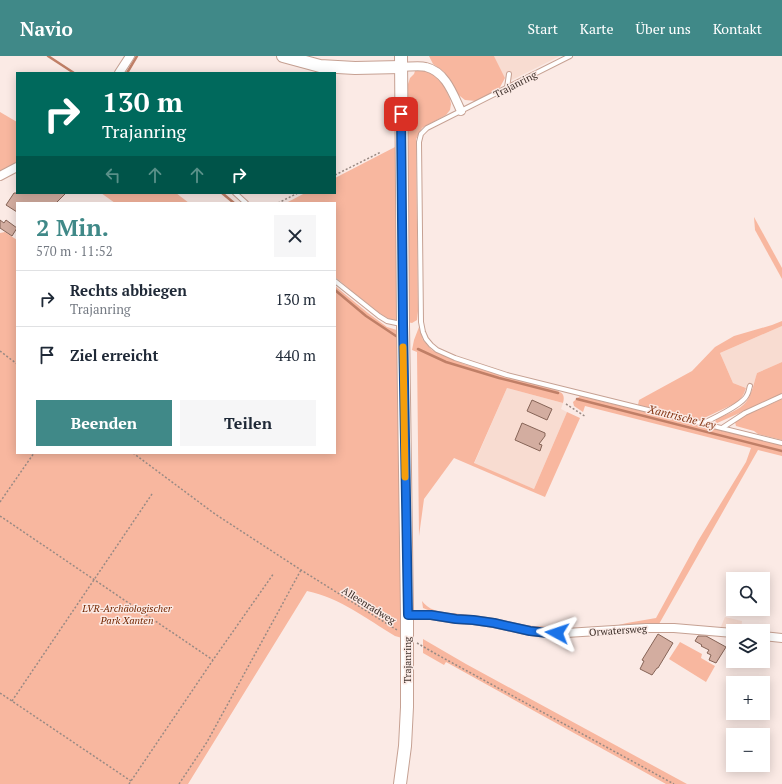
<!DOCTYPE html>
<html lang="de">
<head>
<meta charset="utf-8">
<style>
	body { margin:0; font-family:"PT Serif",serif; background:#f6f6f7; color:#1f2937; height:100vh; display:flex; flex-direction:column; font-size:15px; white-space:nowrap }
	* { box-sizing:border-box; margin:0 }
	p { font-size:13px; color:#747a83 }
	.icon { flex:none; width:22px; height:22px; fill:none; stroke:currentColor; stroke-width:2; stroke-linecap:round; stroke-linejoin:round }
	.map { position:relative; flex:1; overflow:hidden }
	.details { position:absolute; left:16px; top:146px; width:320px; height:252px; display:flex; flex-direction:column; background:#fff; border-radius:0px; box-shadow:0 2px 10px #0003 }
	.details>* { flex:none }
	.top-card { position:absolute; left:16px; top:16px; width:320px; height:122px; border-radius:0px; box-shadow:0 2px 10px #0003; background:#00695c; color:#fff; overflow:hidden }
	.buttons { position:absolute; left:726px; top:516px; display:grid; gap:8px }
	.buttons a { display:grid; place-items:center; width:44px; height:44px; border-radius:0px; background:#fff; box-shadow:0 2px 10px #0003; font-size:20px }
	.pin { position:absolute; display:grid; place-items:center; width:34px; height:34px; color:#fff; margin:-17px; border-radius:8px; box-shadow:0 2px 6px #0006 }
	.me { position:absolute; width:44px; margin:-22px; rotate:275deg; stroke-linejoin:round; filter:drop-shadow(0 0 3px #0008) }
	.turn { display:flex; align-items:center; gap:14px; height:84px; padding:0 20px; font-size:18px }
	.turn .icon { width:52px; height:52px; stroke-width:2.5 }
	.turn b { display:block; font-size:28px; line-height:34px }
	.lanes { display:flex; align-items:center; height:38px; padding:0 20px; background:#0003; justify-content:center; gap:20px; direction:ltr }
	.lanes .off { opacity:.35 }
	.round { display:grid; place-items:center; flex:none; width:42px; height:42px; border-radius:0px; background:#f6f6f7 }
	.head { display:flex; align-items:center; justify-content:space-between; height:68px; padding:0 20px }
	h1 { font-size:24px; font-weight:800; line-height:30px; color:#408988 }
	.action { display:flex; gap:8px; margin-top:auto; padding:8px 20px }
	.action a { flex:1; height:46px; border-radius:0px; background:#408988; color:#fff; font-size:16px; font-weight:800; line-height:46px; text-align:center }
	.action a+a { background:#f6f6f7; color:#1f2937 }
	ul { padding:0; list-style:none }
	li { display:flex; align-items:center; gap:12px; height:56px; padding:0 20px; border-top:1px solid #e0e1e3 }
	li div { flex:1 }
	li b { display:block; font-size:15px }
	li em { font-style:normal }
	header { display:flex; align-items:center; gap:24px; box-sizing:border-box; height:56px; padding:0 20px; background:#408988; color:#fff }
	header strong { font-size:19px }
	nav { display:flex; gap:22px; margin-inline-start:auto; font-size:14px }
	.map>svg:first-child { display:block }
</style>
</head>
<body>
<header>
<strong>Navio</strong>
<nav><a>Start</a><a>Karte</a><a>Über uns</a><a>Kontakt</a></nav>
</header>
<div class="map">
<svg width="782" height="728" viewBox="0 0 782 728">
	<rect width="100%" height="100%" fill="#fbeae5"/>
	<!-- built -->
	<g fill="#f8dcd1">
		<polygon points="494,0 560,0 512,24 505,22"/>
		<polygon points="782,270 782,306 757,317 752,334 733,327 720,297"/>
		<polygon points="507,332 563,347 561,353 567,356 534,433 474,408"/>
		<polygon points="725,561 742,565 741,574 720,573"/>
	</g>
	<!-- green -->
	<g fill="#f8b79f">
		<polygon points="429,0 494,0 505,22 499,33 476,45 465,44 456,37 451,25 444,16 433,8"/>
		<polygon points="420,13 426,13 441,24 450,43 451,48 450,54 446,59 422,72 416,83 418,255 417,264 412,267 407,266 408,28 410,22 414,18 415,15"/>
		<polygon points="0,56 17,66 17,109 0,117"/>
		<polygon points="395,91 400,265 391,264 382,259 354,237 335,221 335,147 286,147 305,137 335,137 335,122"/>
		<polygon points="101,137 176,137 189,147 115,147"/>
		<polygon points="754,161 782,212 782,223 755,174"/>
		<path d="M5 176 17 184V397H335V230L368 257 387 271 400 275 402 582 395 580C367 563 340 542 307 535L188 728H0V177Z"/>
		<path d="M782 265V270L720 297 733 327 746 332C744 338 742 343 736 347L700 364 638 349 639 344 692 315 715 291 734 280 772 269Z"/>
		<path d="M419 271 423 284 432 294 464 308 495 317 556 334C563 337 565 339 563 347L507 332 474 407 534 433 567 356 580 362 545 441 454 402 424 443 419 480 417 296 412 294 414 284Z"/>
		<path d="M782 306V338L715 368 716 363C725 359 740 354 746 346 752 339 754 326 757 317Z"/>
		<path d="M580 340 782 389V400L758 394 659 568H655L637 571 550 575 438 558 423 552 422 545C428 554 443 558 453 557L490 562 519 569 568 572H606L627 567 656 562 698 485 718 452 746 406 751 392 585 350 583 356 574 350 573 346Z"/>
		<polygon points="782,343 782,384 758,378 754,375 736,370 735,366 737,363"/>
		<polygon points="423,583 466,608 687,728 666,728 446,606 444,609 423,597"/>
		<polygon points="680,586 702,598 701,602 715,610 706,626 669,603"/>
	</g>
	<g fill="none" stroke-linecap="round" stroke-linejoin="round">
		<!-- stream -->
		<g stroke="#c07f67" stroke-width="2.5">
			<polyline points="48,0 74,17"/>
			<polyline points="127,17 137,0"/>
			<polyline points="222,137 234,147"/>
			<polyline points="335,234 366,260 396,280"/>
			<polyline points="418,293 446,306 499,322 558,337"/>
			<polyline points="577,343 782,395"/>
		</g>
	</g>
	<!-- building -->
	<g fill="#d3ada0" stroke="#866457">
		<polygon points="14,137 66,137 56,147 17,147 17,156 6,149"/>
		<polygon points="0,164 4,167 6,164 17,172 12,180 0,172"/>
		<polygon points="532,344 552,353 547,364 527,355"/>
		<polygon points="522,367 545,377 545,380 539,388 542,389 540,395 515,384"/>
		<polygon points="658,578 673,587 658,612 657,612 652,619 640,613 644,605 642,604"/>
		<polygon points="698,580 706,580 726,591 716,607 709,604 711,599 707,597 709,594 701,590 702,589 695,585"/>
	</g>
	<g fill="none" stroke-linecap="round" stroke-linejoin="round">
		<defs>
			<g id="lane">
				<polyline points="570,0 427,72 421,78 419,86 421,266 423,276 426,283 431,289 437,294 455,302 507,319 571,335 782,387"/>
				<polyline points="507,32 509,18"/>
				<polyline points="235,137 246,147"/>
				<polyline points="335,225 379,260 387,265 401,268"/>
				<path d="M702 368C713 362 743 349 747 339 749 336 749 332 750 330"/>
				<polyline points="722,372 745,357 782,340"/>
			</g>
			<g id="street">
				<path d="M401 11C409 11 419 9 426 11 446 16 453 38 461 55"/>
				<polyline points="119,17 130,0"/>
				<polyline points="0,120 17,111"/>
				<polyline points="407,559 431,559 456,563 473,564 494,567 530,575 548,577 566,577 646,572 674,572 733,577"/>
				<polyline points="763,580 782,582"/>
			</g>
			<g id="secondary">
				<polyline points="283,0 320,10 355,12 401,11"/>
				<polyline points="400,728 405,690 407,651 407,559 403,269 401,0"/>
			</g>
		</defs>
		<!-- lane casing -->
		<use href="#lane" stroke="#c6a193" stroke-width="6"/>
		<!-- street casing -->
		<use href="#street" stroke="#c6a193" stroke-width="10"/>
		<!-- secondary casing -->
		<use href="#secondary" stroke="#c6a193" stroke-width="14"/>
		<!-- path -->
		<g stroke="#998a84" stroke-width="1.5" stroke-dasharray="2 2" stroke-linecap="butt">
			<polyline points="335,119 381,96"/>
			<polyline points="278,147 298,137"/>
			<polyline points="0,295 17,308"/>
			<polyline points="566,348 586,361"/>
			<polyline points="133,397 215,458 301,514 397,574"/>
			<polyline points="0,446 34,397"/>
			<polyline points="0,460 213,604"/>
			<polyline points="417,587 436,598 674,728"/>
			<polyline points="0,637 131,725"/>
			<polyline points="12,645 152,438"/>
			<polyline points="129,728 213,604 274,517"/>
			<polyline points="179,728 207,686 301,514"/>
		</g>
		<!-- lane -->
		<use href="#lane" stroke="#fff" stroke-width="4"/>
		<!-- street -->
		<use href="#street" stroke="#fff" stroke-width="8"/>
		<!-- secondary -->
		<use href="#secondary" stroke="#fff" stroke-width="12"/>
	</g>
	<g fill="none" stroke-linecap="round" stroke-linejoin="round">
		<defs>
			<polyline id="route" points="401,58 403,268 408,559 431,559 456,563 473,564 494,567 530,575 548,577 557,577"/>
		</defs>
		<!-- route casing -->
		<use href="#route" stroke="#114b97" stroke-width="10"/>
		<!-- route -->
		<use href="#route" stroke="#1a73e8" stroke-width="7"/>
		<!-- slow -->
		<polyline stroke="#f59e0b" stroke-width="7" points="403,291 405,421"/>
	</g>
	<g text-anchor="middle" stroke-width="3" stroke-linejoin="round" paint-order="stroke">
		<!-- street labels -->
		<g font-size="10" fill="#3a2c26" stroke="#fbeae5">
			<text transform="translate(515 28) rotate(-27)" y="4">Trajanring</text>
			<text transform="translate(369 549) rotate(32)" y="4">Alleenradweg</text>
			<text transform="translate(618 574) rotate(-4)" y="4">Orwatersweg</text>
			<text transform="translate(407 604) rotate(-90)" y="4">Trajanring</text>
		</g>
		<!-- park labels -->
		<g font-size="10" font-style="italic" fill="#742600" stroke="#fbeae5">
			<text x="127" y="556">LVR-Archäologischer<tspan x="127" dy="12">Park Xanten</tspan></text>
		</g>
		<!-- water labels -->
		<g font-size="11" font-style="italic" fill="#843513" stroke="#fbeae5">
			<text transform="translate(682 361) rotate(14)" y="4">Xantrische Ley</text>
		</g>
	</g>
</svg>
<div class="buttons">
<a><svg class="icon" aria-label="search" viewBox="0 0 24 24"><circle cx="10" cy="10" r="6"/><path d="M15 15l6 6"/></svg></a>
<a><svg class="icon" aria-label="layers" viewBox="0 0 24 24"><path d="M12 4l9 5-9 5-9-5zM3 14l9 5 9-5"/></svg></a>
<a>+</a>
<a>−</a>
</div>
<div class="pin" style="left:401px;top:58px;background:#d93025"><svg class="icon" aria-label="arrive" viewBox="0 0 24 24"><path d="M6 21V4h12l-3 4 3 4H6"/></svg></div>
<svg class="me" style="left:557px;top:577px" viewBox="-20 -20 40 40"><path d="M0-17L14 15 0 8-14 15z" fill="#1a73e8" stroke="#fff" stroke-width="4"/></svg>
<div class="top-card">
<div class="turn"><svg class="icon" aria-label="right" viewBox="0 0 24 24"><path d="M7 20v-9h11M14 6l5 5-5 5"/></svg><div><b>130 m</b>Trajanring</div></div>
<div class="lanes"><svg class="icon off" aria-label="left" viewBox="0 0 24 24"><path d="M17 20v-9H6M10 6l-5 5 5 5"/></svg><svg class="icon off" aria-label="ahead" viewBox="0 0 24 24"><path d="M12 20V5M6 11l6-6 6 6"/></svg><svg class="icon off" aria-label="ahead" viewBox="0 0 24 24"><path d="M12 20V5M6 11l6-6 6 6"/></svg><svg class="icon" aria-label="right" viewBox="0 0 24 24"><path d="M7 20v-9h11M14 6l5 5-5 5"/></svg></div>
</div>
<section class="details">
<div class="head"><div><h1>2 Min.</h1><p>570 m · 11:52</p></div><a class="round"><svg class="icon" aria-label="close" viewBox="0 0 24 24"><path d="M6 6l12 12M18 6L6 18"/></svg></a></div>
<ul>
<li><svg class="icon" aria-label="right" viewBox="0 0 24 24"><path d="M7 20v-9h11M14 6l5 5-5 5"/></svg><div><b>Rechts abbiegen</b><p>Trajanring</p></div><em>130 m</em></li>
<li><svg class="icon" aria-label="arrive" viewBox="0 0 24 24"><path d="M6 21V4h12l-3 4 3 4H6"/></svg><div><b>Ziel erreicht</b></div><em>440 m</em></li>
</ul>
<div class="action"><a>Beenden</a><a>Teilen</a></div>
</section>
</div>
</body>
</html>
